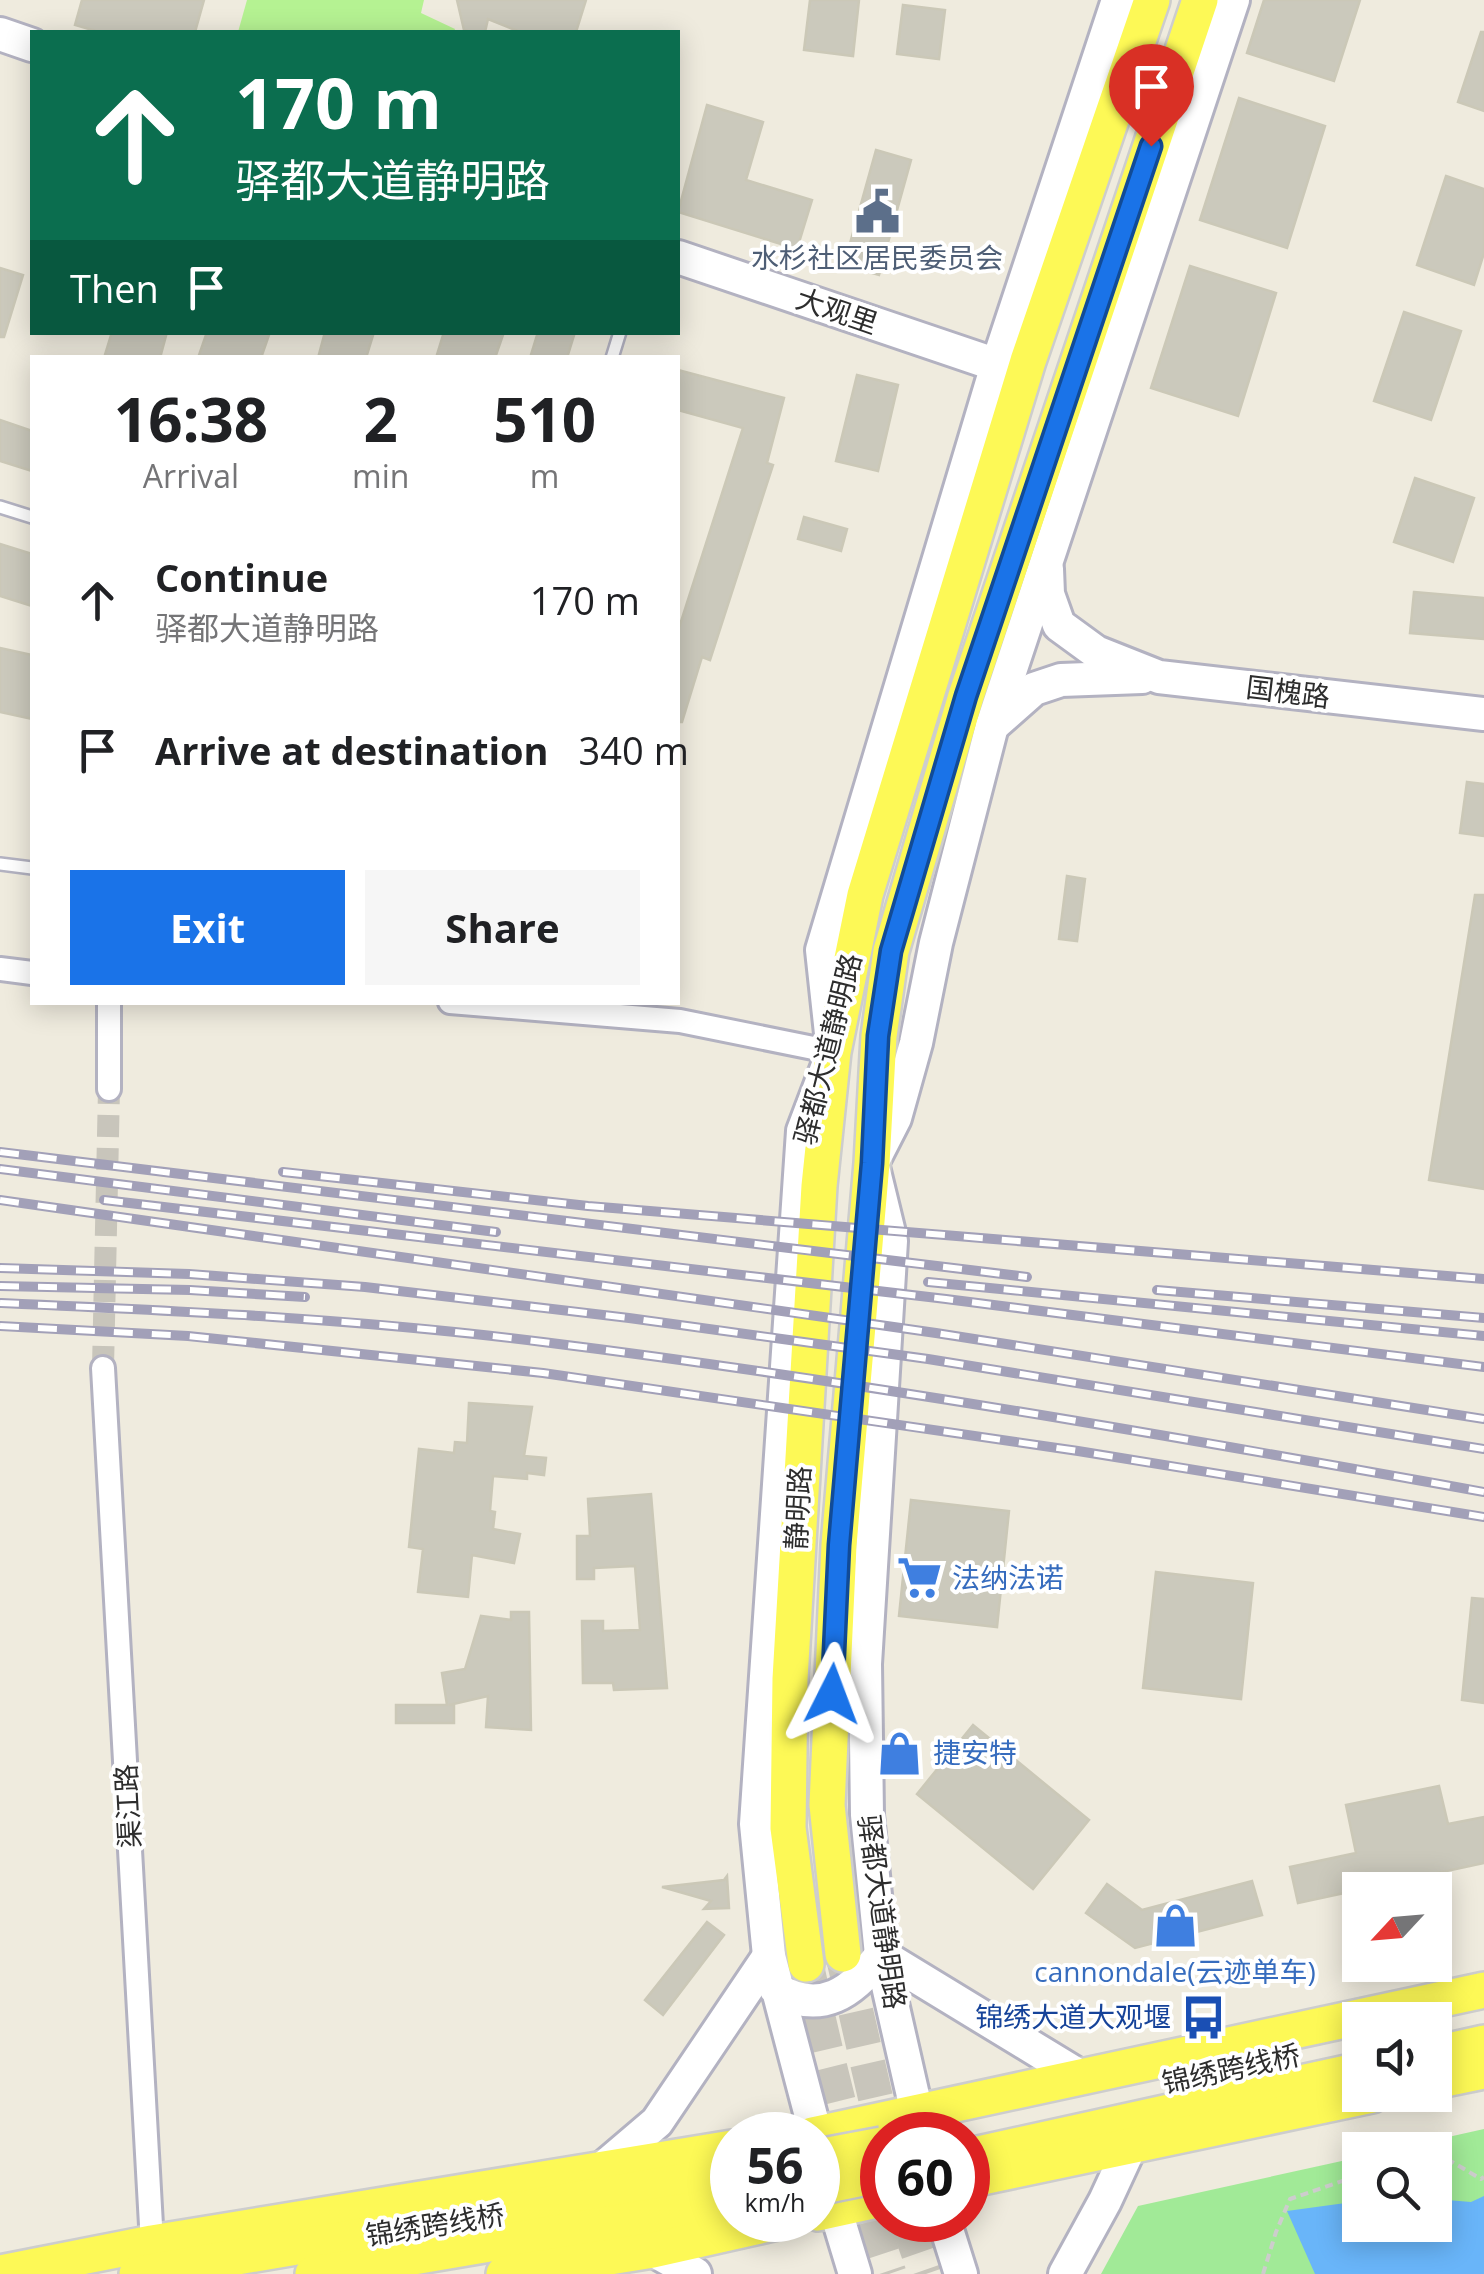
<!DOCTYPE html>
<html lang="en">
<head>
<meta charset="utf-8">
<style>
	body { margin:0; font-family:"Open Sans","Noto Sans SC",sans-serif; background:#f6f6f6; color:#202124; height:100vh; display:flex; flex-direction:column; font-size:38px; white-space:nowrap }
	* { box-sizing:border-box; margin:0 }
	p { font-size:32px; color:#757577 }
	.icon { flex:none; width:55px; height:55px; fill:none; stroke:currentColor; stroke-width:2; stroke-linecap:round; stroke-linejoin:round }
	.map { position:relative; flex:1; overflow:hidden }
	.drawer { position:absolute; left:30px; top:355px; width:650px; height:650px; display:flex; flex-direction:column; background:#fff; border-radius:0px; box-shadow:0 5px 25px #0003 }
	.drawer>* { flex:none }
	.guide { position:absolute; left:30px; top:30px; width:650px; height:305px; border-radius:0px; box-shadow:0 5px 25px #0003; background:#0b6e4f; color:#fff; overflow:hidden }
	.needle { width:65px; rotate:244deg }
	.fabs { position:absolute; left:1342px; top:1872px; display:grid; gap:20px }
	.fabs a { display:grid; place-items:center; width:110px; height:110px; border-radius:0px; background:#fff; box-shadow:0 5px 25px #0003; font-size:50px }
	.speed { position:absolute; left:710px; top:2112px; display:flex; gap:20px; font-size:50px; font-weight:700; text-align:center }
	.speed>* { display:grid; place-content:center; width:130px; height:130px; border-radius:50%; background:#fff; box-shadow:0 5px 25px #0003; line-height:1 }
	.speed small { font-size:25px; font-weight:400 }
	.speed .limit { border:15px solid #d22; background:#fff; color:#111 }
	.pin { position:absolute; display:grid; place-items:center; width:85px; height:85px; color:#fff; margin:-102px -42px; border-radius:50% 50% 50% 0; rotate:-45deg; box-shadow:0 0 10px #0007 }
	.pin .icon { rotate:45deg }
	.me { position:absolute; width:110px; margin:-55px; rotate:3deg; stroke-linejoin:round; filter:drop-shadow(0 0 8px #0008) }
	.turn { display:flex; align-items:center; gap:35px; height:210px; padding:0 40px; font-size:45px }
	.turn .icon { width:130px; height:130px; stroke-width:2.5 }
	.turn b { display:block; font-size:70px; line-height:85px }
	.then { display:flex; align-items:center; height:95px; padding:0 40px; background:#0003; gap:20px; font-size:38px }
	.eta { display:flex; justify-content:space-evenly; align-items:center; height:170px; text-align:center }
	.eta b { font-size:60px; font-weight:700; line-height:70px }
	.action { display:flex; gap:20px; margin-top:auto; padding:20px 40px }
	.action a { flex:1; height:115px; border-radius:0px; background:#1a73e8; color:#fff; font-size:40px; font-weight:700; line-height:115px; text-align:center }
	.action a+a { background:#f6f6f6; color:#202124 }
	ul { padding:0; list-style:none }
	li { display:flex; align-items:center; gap:30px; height:150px; padding:0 40px }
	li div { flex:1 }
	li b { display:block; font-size:38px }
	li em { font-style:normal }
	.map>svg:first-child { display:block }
</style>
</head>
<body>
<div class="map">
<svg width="1484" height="2274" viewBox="0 0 1484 2274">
	<rect width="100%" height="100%" fill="#efebde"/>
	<!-- green -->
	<polygon fill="#a1ea97" points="1484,2129 1484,2274 1101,2274 1138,2206 1360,2157 1360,2225 1435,2225 1435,2150 1390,2150"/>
	<!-- pitch -->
	<polygon fill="#b5f292" points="247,0 424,0 421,13 455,29 454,32 238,32"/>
	<!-- water -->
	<polygon fill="#69b5f9" points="1484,2196 1484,2274 1315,2274 1287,2211 1360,2201 1360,2225 1435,2225 1435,2199 1471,2202"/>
	<!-- building -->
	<g fill="#cbc9bc" stroke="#cbc8b7" stroke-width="2.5">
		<polygon points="82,0 204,0 195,32 99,32 75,25"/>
		<polygon points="457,0 586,0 576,32 520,32 488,19 485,32 470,32 464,30"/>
		<polygon points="810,0 859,0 853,56 804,50"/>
		<polygon points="1264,0 1360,0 1334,81 1247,53"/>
		<polygon points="903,5 945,10 939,59 897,54"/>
		<polygon points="1481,32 1484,32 1484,111 1458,102"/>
		<polygon points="1239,98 1325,126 1287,248 1200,220"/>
		<polygon points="707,105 763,122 746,180 812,200 797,249 678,212"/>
		<polygon points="876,150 911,160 879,275 844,265"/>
		<polygon points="1446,176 1484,189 1484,253 1474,285 1417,265"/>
		<polygon points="1190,266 1276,293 1238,416 1151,388"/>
		<polygon points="0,268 23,275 4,337 0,337"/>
		<polygon points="1404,312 1461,331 1431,420 1374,401"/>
		<polygon points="112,332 167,332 160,358 104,358"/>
		<polygon points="207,332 270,332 261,358 198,358"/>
		<polygon points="325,332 374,332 366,358 318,358"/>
		<polygon points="444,332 504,332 495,358 436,358"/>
		<polygon points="538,332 575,332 567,358 530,358"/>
		<polygon points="678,370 784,398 767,463 773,465 710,660 702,657 682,722 678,722 678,631 743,428 678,410"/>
		<polygon points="857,375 898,385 878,471 836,461"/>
		<polygon points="0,420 32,431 32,471 0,461"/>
		<polygon points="1415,478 1474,498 1453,562 1394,542"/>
		<polygon points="804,517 847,529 841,551 798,539"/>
		<polygon points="0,544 32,554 32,606 0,596"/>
		<polygon points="1414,592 1484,598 1484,639 1410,633"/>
		<polygon points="0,648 32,655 32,719 0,712"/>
		<polygon points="1467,782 1484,784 1484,836 1460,833"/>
		<polygon points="1067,876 1085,879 1077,941 1059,939"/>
		<polygon points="1475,895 1484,895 1484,1189 1429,1180"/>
		<polygon points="469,1403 532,1407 524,1456 546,1458 544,1475 527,1473 527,1479 493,1476 490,1511 495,1512 493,1529 520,1534 514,1563 472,1555 468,1597 418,1592 423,1549 409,1547 419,1449 454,1453 455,1442 467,1443"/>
		<polygon points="651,1494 667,1688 614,1690 613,1683 583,1683 582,1621 603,1621 603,1631 640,1630 635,1566 594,1568 594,1579 577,1579 577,1536 590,1536 588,1499"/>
		<polygon points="911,1500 1009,1511 997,1627 899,1616"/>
		<polygon points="1156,1572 1253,1583 1241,1699 1143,1688"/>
		<polygon points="1472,1598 1484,1599 1484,1703 1462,1700"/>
		<polygon points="511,1612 529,1612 531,1730 486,1727 488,1696 449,1705 454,1705 454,1723 396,1723 396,1705 447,1705 442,1673 465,1669 481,1616 511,1620"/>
		<polygon points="973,1725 1089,1820 1033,1889 917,1794"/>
		<polygon points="1439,1786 1448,1824 1484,1817 1484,1863 1298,1903 1290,1867 1356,1853 1346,1805"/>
		<polygon points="727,1876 729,1908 704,1909 711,1901 662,1887 724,1880"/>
		<polygon points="1252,1881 1262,1915 1135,1948 1086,1913 1107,1884 1142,1910"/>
		<polygon points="707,1922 724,1935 663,2015 645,2000"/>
	</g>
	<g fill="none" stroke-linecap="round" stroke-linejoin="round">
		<!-- street-tunnel -->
		<polyline stroke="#c8c5bb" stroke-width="22" stroke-dasharray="22 11" stroke-linecap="butt" points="103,1368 109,1089"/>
		<!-- primary-tunnel -->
		<g stroke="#c8c5bb" stroke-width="35" stroke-dasharray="35 18" stroke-linecap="butt">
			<polyline points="844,1960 884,2135"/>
			<path d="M806 1964C829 2069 854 2172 889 2274"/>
			<polyline points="907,2220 926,2274"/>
		</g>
		<defs>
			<g id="lane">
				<polyline points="612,358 620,332"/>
				<polyline points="0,507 32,517"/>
				<polyline points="0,864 32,868"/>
			</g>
			<g id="street">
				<polyline points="0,969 32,973"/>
				<polyline points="109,1002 109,1089"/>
				<polyline points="450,1002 680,1021 833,1052"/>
				<polyline points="103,1368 152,2243"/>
			</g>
			<g id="secondary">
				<polyline points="0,34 32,45"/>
				<polyline points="678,257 997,365"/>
				<polyline points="1047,569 1048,594 1059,625 1096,652 1159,677 1484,714"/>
				<polyline points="992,726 1034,689 1061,680 1142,677"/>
				<path d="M776 1989C821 2016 853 1992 881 1955L1081 2077"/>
				<polyline points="816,2135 769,1956 756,1824 803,1131 833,1052 822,950 997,365 1118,0"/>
				<polyline points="922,2135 881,1955 867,1815 865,1664 891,1241 872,1163 895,1118 916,1043 936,943 992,726 1233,0"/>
				<polyline points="603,2168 657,2122 769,1956"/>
				<polyline points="828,2185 855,2274"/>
				<polyline points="944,2220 961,2274"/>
				<polyline points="653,2250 695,2274"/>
				<polyline points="1065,2274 1105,2201 1130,2147"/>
			</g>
			<g id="primary">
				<polyline points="843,1954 827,1805 839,1545 872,1163 879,1036 891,951 966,696 1200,0"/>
				<polyline points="806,1964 788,1828 790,1679 819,1186 833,1052 865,895 1028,361 1152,0"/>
				<polyline points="1435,2054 1484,2043"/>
				<polyline points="1435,2081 1484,2071"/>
				<polyline points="812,2135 1484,1990"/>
				<polyline points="978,2154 1360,2070"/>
				<polyline points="968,2180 1372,2095"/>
				<polyline points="818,2213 882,2199"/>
				<polyline points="0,2273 152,2243 732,2148"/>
				<polyline points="137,2274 732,2173"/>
				<polyline points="313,2274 732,2203"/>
				<polyline points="504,2274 653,2250 786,2220"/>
			</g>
		</defs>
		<!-- lane casing -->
		<use href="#lane" stroke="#b3b2c1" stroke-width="16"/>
		<!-- street casing -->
		<use href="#street" stroke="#b3b2c1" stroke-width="28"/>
		<!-- secondary casing -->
		<use href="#secondary" stroke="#b3b2c1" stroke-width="38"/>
		<!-- primary casing -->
		<use href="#primary" stroke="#cdcdcd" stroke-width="40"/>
		<!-- path -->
		<g stroke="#cdcdcd" stroke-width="4" stroke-dasharray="8 5" stroke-linecap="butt">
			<polyline points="1435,2158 1442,2156 1481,2179 1484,2177"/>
			<polyline points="1263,2274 1276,2232 1290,2199 1360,2175"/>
		</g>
		<!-- lane -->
		<use href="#lane" stroke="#fff" stroke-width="11"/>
		<!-- street -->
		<use href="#street" stroke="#fff" stroke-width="22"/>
		<!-- secondary -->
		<use href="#secondary" stroke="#fff" stroke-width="32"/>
		<!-- primary -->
		<use href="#primary" stroke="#fdf956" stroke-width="35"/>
		<defs>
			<g id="rail">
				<polyline points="0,1152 1027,1277"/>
				<polyline points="0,1169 496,1232"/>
				<polyline points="283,1172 588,1206 1484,1279"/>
				<polyline points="0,1200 936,1333 1484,1419"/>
				<polyline points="104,1200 946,1299 1484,1367"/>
				<polyline points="0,1268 189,1274 365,1287 629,1318 928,1359 1484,1449"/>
				<polyline points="928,1282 1484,1336"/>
				<polyline points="0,1286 190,1290 305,1297"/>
				<polyline points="1157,1290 1484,1318"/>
				<path d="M0 1303C181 1311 363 1319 543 1342 858 1381 1171 1436 1484 1492"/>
				<polyline points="0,1326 188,1336 543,1373 1078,1451 1484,1517"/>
			</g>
		</defs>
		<!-- rail casing -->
		<use href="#rail" stroke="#a2a0b8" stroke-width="10"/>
		<!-- rail -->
		<use href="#rail" stroke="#fff" stroke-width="6" stroke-dasharray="19" stroke-linecap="butt"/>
		<defs>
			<g id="primary-bridge">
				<polyline points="818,2157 882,2145"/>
				<polyline points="818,2187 882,2174"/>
			</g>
		</defs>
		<!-- primary-bridge casing -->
		<use href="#primary-bridge" stroke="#cdcdcd" stroke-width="40" stroke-linecap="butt"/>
		<!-- primary-bridge -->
		<use href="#primary-bridge" stroke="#fdf956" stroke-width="35"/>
	</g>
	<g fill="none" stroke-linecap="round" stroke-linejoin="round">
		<defs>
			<polyline id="route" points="832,1694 839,1545 872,1163 878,1036 891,951 966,696 1151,146"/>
		</defs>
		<!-- route casing -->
		<use href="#route" stroke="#114b97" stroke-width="25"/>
		<!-- route -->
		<use href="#route" stroke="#1a73e8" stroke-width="18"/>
	</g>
	<!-- icons -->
	<defs>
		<symbol id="civic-bare" viewBox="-9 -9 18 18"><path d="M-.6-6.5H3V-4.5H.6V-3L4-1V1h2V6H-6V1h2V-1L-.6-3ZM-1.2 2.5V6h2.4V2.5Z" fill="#5c6f8a" stroke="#fff" stroke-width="2.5" paint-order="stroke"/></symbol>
		<symbol id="supermarket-bare" viewBox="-9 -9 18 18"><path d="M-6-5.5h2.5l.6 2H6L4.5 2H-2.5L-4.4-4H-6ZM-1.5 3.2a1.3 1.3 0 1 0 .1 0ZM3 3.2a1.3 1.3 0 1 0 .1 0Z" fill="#3f7fe0" stroke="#fff" stroke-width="2.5" paint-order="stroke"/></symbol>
		<symbol id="shop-bare" viewBox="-9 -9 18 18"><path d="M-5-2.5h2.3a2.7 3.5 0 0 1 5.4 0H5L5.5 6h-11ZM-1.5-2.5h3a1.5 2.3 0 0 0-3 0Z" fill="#3f7fe0" stroke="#fff" stroke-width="2.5" paint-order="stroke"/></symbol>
		<symbol id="bus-bare" viewBox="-9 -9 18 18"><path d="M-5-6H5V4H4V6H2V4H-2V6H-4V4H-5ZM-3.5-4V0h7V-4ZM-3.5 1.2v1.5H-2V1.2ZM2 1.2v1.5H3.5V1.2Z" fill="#1a4fb4" stroke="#fff" stroke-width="2.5" paint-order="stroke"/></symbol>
	</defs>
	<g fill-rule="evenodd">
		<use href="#civic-bare" x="846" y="180" width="63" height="63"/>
		<use href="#supermarket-bare" x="888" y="1546" width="63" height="63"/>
		<use href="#shop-bare" x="868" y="1722" width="63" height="63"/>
		<use href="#shop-bare" x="1144" y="1894" width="63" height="63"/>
		<use href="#bus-bare" x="1172" y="1986" width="63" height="63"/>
	</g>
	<g text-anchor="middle" stroke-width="8" stroke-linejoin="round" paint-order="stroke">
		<!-- service labels -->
		<g font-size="28" fill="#4e5e75" stroke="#fff">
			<text x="877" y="268">水杉社区居民委员会</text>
		</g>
		<!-- street labels -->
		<g font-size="28" fill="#2d2d2d" stroke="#fff">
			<text transform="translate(837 311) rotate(19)" y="10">大观里</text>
			<text transform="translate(1288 692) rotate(7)" y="10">国槐路</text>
			<text transform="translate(828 1049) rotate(-76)" y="10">驿都大道静明路</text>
			<text transform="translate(798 1508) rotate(-87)" y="10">静明路</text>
			<text transform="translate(128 1806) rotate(-93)" y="10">渠江路</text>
			<text transform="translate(882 1912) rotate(82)" y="10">驿都大道静明路</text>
			<text transform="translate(1231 2069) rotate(-12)" y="10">锦绣跨线桥</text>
			<text transform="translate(435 2225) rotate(-9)" y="10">锦绣跨线桥</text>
		</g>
		<!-- shop labels -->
		<g font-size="28" fill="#366cbe" stroke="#fff" text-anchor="start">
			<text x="952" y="1588">法纳法诺</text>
			<text x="933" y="1763">捷安特</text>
			<text x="1175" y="1982" text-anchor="middle">cannondale(云迹单车)</text>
		</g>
		<!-- transit labels -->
		<g font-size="28" fill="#164399" stroke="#fff" text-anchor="end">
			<text x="1171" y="2027">锦绣大道大观堰</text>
		</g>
	</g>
</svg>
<div class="fabs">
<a><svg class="needle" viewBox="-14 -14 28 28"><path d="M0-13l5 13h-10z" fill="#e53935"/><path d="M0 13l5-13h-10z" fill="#757577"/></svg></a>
<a><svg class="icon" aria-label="sound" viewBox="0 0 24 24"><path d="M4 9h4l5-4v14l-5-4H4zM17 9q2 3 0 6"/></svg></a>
<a><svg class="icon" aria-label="search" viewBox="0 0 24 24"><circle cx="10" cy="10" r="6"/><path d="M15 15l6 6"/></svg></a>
</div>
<div class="speed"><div>56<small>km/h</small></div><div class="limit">60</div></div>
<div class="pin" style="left:1151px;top:146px;background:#d93025"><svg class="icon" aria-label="arrive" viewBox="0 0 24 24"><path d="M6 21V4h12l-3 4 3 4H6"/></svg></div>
<svg class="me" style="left:832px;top:1694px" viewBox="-20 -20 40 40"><path d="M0-17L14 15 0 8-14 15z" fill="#1a73e8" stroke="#fff" stroke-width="4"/></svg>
<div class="guide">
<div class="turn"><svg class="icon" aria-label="ahead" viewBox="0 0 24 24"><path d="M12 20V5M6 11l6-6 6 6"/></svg><div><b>170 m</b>驿都大道静明路</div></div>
<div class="then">Then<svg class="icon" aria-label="arrive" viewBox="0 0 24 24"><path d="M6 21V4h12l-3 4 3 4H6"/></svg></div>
</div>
<section class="drawer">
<div class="eta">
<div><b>16:38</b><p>Arrival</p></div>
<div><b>2</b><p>min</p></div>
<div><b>510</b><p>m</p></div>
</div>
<ul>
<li><svg class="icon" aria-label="ahead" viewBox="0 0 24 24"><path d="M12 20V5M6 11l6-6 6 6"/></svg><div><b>Continue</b><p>驿都大道静明路</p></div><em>170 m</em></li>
<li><svg class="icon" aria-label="arrive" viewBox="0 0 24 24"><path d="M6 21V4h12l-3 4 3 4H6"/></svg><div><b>Arrive at destination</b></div><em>340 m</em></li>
</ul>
<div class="action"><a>Exit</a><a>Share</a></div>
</section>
</div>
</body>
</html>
